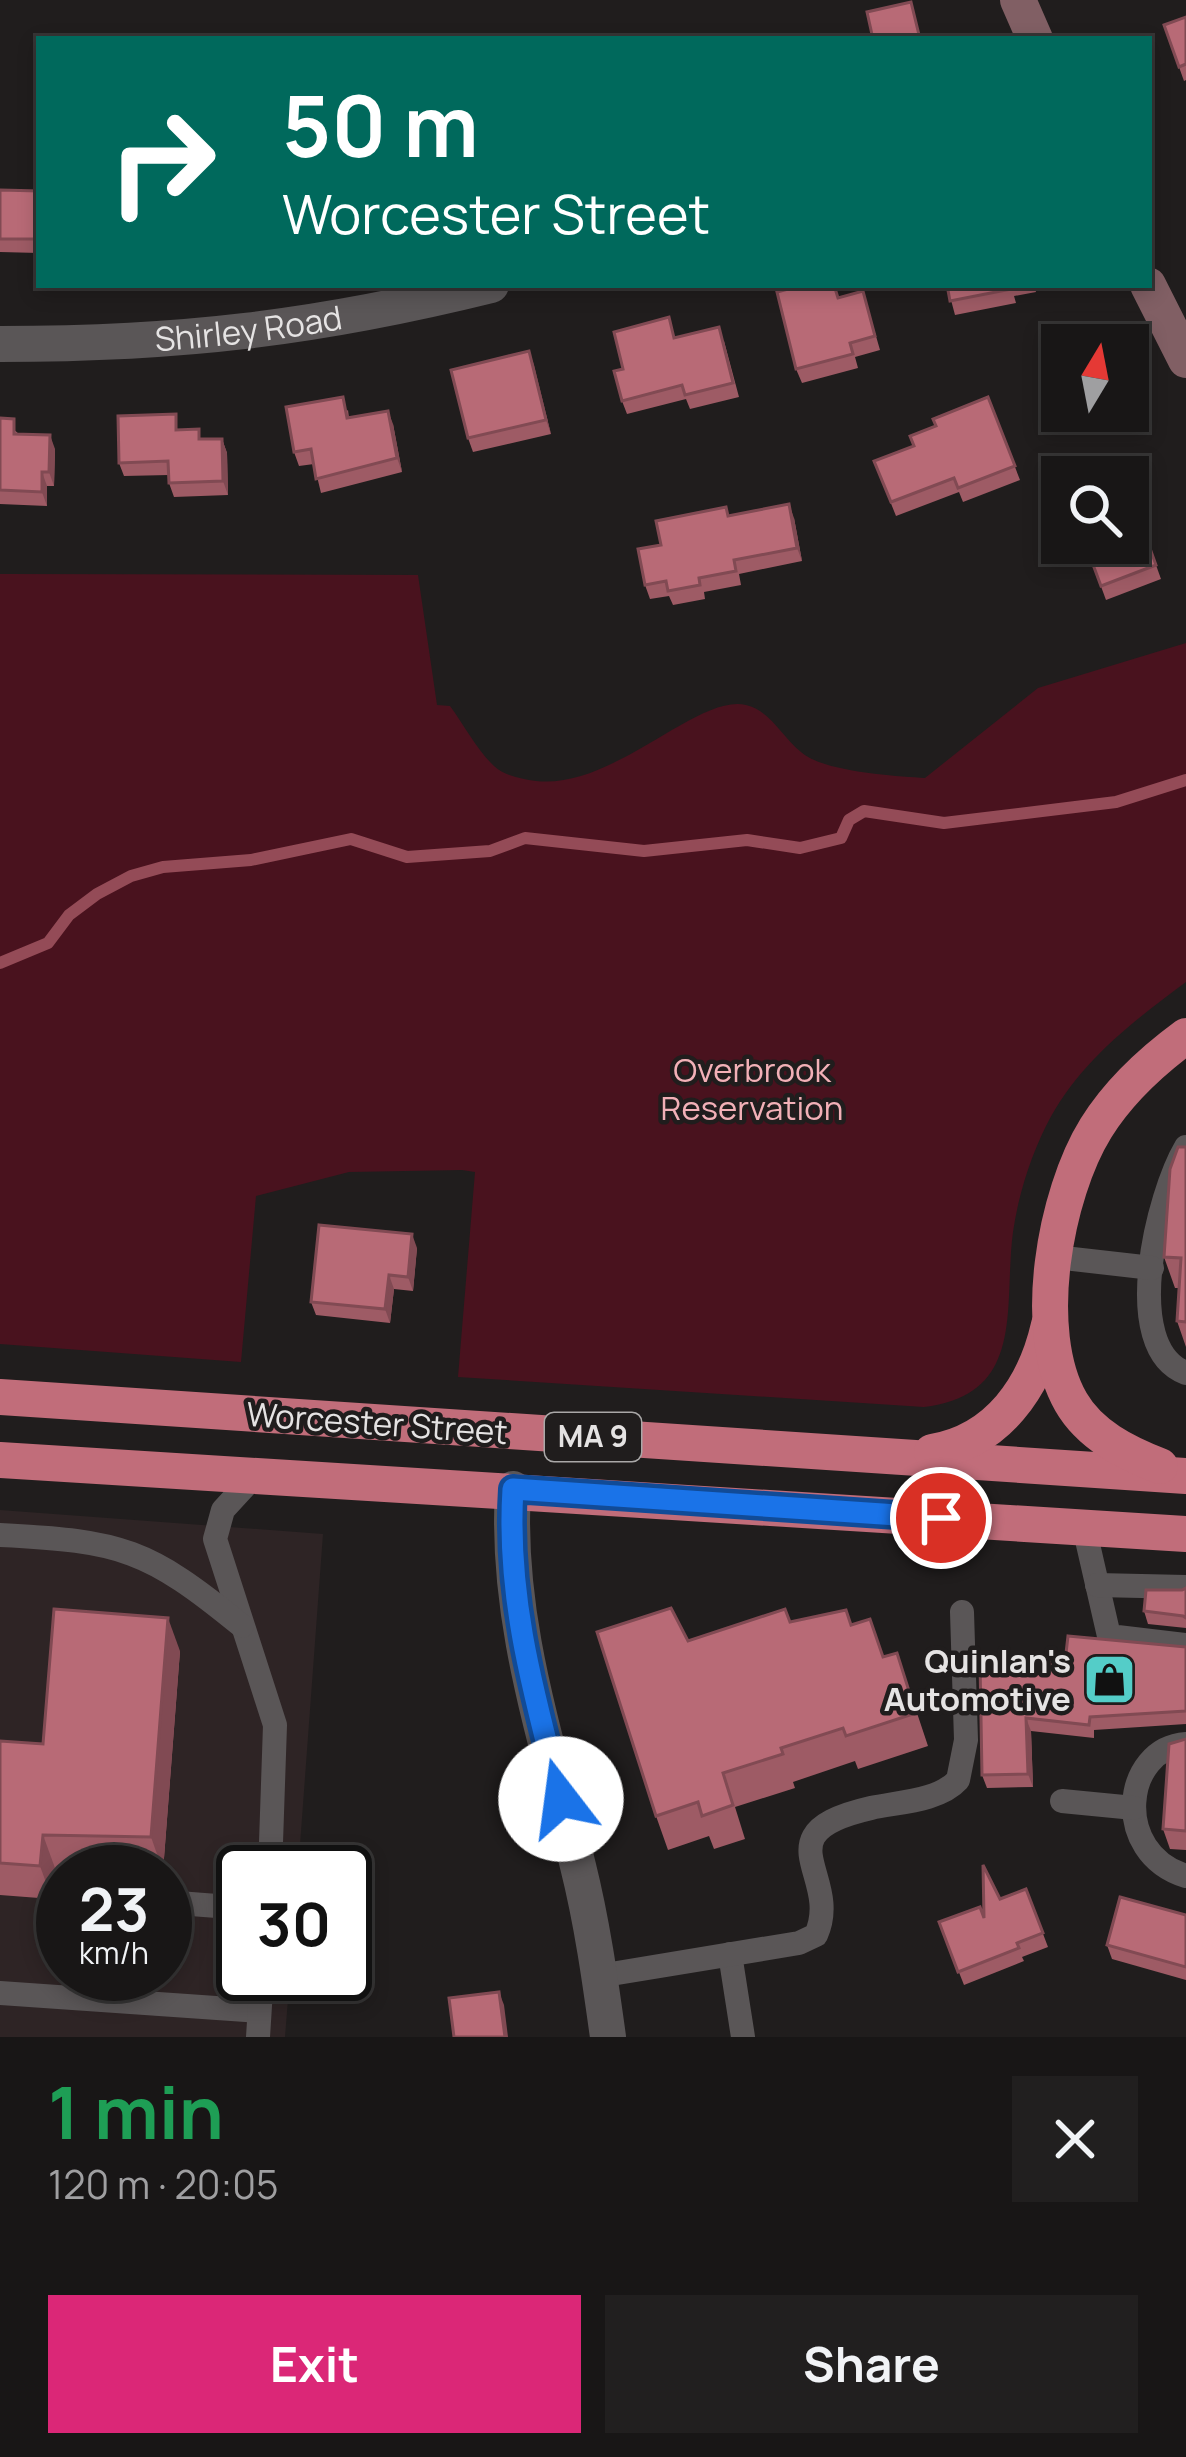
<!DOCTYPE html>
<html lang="en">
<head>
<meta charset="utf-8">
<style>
	body { margin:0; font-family:Manrope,sans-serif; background:#211f1f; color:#f1f3f6; height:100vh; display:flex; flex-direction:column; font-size:45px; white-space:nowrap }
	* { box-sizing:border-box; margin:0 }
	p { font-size:39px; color:#9f9fa1 }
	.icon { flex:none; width:66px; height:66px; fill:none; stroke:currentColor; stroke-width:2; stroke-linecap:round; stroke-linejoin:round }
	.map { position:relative; height:2037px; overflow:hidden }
	.sheet { display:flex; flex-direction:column; background:#181616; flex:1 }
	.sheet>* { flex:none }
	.hud { position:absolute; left:36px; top:36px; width:1116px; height:252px; border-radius:0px; box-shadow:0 6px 18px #0003,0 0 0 3px #363535; background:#00695c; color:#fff; overflow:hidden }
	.needle { width:78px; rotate:10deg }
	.fabs { position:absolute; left:1041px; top:324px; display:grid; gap:24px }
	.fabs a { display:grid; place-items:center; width:108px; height:108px; border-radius:0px; background:#181616; box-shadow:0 6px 18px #0003,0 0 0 3px #363535; font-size:60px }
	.speed { position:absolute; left:36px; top:1845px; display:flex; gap:24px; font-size:60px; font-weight:700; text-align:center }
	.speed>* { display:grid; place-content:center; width:156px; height:156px; border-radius:50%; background:#181616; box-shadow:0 6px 18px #0003,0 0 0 3px #363535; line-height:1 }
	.speed small { font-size:30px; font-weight:400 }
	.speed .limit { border:6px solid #111; border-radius:18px; background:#fff; color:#111 }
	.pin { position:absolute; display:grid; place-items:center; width:102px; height:102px; color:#fff; margin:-51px; border:6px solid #fff; border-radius:50%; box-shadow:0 3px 12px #0007 }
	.me { position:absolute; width:132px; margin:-66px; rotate:345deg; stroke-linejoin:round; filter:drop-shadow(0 0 9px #0008) }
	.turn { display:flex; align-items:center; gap:42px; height:252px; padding:0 48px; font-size:54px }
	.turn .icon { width:156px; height:156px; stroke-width:2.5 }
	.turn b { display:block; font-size:84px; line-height:102px }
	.round { display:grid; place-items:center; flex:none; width:126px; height:126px; border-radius:0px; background:#211f1f }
	.head { display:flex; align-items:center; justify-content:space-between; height:204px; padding:0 48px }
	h1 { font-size:72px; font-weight:700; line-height:90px; color:#1e9e55 }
	.action { display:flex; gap:24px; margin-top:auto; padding:24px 48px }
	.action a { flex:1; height:138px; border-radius:0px; background:#db2777; color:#fff; font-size:48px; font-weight:700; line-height:138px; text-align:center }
	.action a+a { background:#211f1f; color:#f1f3f6 }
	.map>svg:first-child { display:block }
</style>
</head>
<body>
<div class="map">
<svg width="1186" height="2037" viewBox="0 0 1186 2037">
	<rect width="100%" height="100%" fill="#201d1d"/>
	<!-- built -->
	<path fill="#2e2425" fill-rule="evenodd" d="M0 1510 323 1534 298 1872H243V1974H290L285 2037H0ZM63 1872H165V1974H63Z"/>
	<!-- green -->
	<path fill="#49121e" d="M0 574 418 575 437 705 450 706C464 725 477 750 494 766 505 776 521 779 536 781 613 790 698 693 746 705 771 711 782 737 801 752 823 772 895 776 925 778L1038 688 1186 643V982C1132 1022 1077 1064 1046 1126 1030 1158 1018 1197 1013 1232 1003 1306 1027 1395 924 1407L458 1377 475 1172 462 1170 349 1172 256 1196 241 1362 0 1344Z"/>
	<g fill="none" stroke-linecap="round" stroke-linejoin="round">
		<!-- stream -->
		<polyline stroke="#944b57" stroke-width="12" points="0,963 48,943 69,915 97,894 131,876 163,867 251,860 351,839 407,857 490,851 525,838 644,851 747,840 800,848 841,838 849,820 864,811 944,823 1116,802 1186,780"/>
		<!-- service -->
		<g stroke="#5a5657" stroke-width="24">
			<path d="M1186 1147C1158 1194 1119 1348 1186 1373"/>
			<polyline points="1055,1257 1152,1268"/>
			<polyline points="256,1474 223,1510 215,1539 275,1725 270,1872"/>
			<polyline points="1084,1527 1109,1636 1186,1645"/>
			<path d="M0 1535C122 1541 148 1549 242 1626"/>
			<polyline points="1097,1585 1186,1587"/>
			<path d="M1186 1744C1123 1748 1111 1853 1186 1876"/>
			<polyline points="1062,1801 1134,1808"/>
			<polyline points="165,1902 243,1908"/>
			<polyline points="730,1954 743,2037"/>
			<path d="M599 1976 799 1943 816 1935C843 1875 758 1834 871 1808 898 1802 939 1801 958 1780L966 1740 962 1612"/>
			<polyline points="0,1993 259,2011"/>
			<polyline points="258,2037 262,1974"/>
		</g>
		<!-- minor -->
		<g stroke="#5a5657" stroke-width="36">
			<path id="s1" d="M0 344C180 344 317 328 491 285"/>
			<path d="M513 1489C505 1620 547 1740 578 1866 592 1922 600 1979 608 2037"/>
		</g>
		<!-- secondary -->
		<g stroke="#815f64" stroke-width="36">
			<polyline points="1018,0 1035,39"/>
			<polyline points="1148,285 1186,360"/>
		</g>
		<!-- trunk -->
		<g stroke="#c16d7a" stroke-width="36">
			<polyline points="0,1397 1186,1476"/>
			<path d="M932 1452C998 1441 1035 1387 1049 1325"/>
			<polyline points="0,1460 1186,1534"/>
			<path d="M1160 1466C1126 1453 1090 1435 1071 1402 1030 1331 1055 1194 1096 1128 1119 1091 1152 1061 1186 1036"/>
		</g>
	</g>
	<!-- wall -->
	<g fill="#9e5b65">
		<polygon points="1186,17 1186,80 1184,81 1164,25"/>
		<polygon points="0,190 39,191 39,253 0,252"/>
		<polygon points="947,285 1034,285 1036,292 1014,296 1016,303 955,315"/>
		<polygon points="863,291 880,350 855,357 858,368 802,383 796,369 839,298"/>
		<polygon points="676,338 724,341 739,397 690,409 686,399 627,414 622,401 623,369"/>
		<polygon points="529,351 551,434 473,452 468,438"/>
		<polygon points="988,397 1020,480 963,502 959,492 896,516 874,461 914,446 936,426"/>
		<polygon points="348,410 349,418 393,424 402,472 321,493 314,464 299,466 294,452"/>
		<polygon points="0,418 19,434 55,449 54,486 47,486 47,506 0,504"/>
		<polygon points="181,430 202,439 222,439 227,453 228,495 174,497 169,483 169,475 124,476 119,463"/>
		<polygon points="1133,501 1161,579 1106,600 1085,543"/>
		<polygon points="729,515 794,518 802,561 739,574 741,585 704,592 705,599 673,605 669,596 650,599 645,585 661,545"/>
		<polygon points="1186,1147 1186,1347 1177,1321 1179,1288 1175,1288 1164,1257"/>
		<polygon points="417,1248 413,1291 394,1289 390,1323 316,1315 311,1302"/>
		<polygon points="1186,1588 1186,1628 1148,1624 1144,1611"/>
		<polygon points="790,1622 851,1625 884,1657 897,1653 928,1746 858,1769 855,1761 793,1782 795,1788 735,1807 745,1839 714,1849 709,1836 668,1850 656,1816 688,1641"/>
		<polygon points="1186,1647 1186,1724 1094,1730 1094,1738 1031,1731 1033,1787 987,1788 982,1775 1065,1662"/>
		<polygon points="180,1651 163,1871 55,1868 52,1899 0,1895 0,1741 43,1744"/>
		<polygon points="1186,1739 1186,1850 1170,1849 1163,1829"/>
		<polygon points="1026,1889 1048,1947 1022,1957 1024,1961 964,1985 939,1922 984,1918 1000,1899"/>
		<polygon points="1186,1915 1186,1980 1112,1959 1107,1945"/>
	</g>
	<!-- shaded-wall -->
	<g fill="#814a53">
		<polygon points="529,351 534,365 551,434 546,420"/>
		<polygon points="388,411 393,424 402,472 397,458"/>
		<polygon points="50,435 55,449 54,486 49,472"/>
		<polygon points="222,439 227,453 228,495 223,481"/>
		<polygon points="42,472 47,486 47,506 42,492"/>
		<polygon points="789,504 794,518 802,561 797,548"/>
		<polygon points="412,1234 417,1248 413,1291 408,1277"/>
		<polygon points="389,1275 394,1289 390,1323 385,1309"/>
		<polygon points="168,1618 180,1651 163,1871 151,1837"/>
		<polygon points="1026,1718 1031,1731 1033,1787 1028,1774"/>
		<polygon points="43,1835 55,1868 52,1899 40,1866"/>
		<polygon points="499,1992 504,2005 508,2037 505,2037"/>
	</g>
	<!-- building -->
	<g fill="#b86a76" stroke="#814a53" stroke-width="3">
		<polygon points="911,2 920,39 873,39 867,12"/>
		<polygon points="1186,17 1186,64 1179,67 1164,25"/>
		<polygon points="0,190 39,191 39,239 0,239"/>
		<polygon points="803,285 834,285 838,298 863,291 875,336 850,343 853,354 796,369 777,292"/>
		<polygon points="947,285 1010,285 1011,289 950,301"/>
		<polygon points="669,317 674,338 719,327 733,383 685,395 682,385 622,401 614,371 623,369 614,332"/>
		<polygon points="529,351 546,420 468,438 451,370"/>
		<polygon points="343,397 347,418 388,411 397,458 316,479 311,449 294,452 286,407"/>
		<polygon points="988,397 1015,466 958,488 954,478 891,502 874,461 914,446 910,436 936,426 933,419"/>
		<polygon points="176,414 176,430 199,429 199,439 222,439 223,481 169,483 168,461 119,463 118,416"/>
		<polygon points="0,418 14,419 14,434 50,435 49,472 42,472 42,492 0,490"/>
		<polygon points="1133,501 1156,565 1101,586 1085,543 1128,543 1128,503"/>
		<polygon points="789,504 797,548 734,560 736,571 699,578 700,585 668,591 666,581 645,585 638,549 661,545 656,521 726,507 728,516"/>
		<polygon points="1178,1147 1186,1147 1186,1322 1177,1321 1181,1258 1164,1257 1170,1169"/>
		<polygon points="319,1225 412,1234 408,1277 389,1275 385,1309 311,1302"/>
		<polygon points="1186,1588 1186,1618 1183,1616 1144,1611 1146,1590 1182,1590"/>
		<polygon points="671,1608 688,1641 785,1609 790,1622 846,1610 851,1625 870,1619 883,1657 897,1653 916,1713 846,1736 843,1728 781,1748 783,1754 723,1773 733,1805 702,1816 698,1802 656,1816 597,1632"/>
		<polygon points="54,1609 168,1618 151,1837 43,1835 40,1866 0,1863 0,1741 43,1744"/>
		<polygon points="1068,1636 1186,1647 1186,1711 1090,1717 1089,1725 1026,1718 1028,1774 982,1775 980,1662 1065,1662"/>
		<polygon points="1186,1739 1186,1831 1163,1829 1169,1744"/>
		<polygon points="983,1865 1000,1899 1026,1889 1043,1933 1017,1943 1019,1948 958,1972 939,1922 980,1907 984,1918"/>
		<polygon points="1120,1897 1186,1915 1186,1967 1107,1945"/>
		<polygon points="499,1992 505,2037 454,2037 449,1998"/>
	</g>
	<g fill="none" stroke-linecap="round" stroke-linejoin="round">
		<defs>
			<path id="route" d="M561 1799C534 1695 506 1597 513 1489L941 1518"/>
		</defs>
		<!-- route casing -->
		<use href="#route" stroke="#114b97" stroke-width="30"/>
		<!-- route -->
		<use href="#route" stroke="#1a73e8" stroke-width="21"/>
	</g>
	<!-- icons -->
	<defs>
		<symbol id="shop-square" viewBox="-11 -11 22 22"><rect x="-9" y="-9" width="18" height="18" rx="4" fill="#54cdc8" stroke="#201d1d"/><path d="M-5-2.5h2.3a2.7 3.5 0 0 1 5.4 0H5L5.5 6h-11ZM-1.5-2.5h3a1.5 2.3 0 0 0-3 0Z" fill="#111"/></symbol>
	</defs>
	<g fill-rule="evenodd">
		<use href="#shop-square" x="1080" y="1650" width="59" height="59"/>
	</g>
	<g text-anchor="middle" stroke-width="9" stroke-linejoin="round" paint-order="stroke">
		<!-- shield labels -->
		<rect fill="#201d1d" stroke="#aaa8a8" stroke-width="3" x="545" y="1413" width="96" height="48" rx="9"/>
		<g font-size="30" font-weight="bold" fill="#e5e3e3">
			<text x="593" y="1447">MA 9</text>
		</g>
		<!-- street labels -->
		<g font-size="33" fill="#e5e3e3" stroke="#201d1d">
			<text dy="12" stroke="none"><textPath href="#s1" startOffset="249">Shirley Road</textPath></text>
			<text transform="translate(377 1423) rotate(4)" y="12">Worcester Street</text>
		</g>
		<!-- park labels -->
		<g font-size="33" fill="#f2b0b7" stroke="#201d1d">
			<text x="752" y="1082">Overbrook<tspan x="752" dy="38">Reservation</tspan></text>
		</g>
		<!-- poi labels -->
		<g font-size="33" font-weight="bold" fill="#e5e3e3" stroke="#201d1d" text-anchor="end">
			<text x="1071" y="1673">Quinlan's<tspan x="1071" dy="38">Automotive</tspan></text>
		</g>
	</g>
</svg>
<div class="fabs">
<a><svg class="needle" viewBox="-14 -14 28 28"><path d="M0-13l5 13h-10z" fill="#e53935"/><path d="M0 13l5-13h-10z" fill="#9f9fa1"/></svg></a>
<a><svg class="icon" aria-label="search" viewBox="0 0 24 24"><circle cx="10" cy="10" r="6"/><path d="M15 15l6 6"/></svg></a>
</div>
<div class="speed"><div>23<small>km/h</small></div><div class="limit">30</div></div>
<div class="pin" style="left:941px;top:1518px;background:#d93025"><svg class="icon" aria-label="arrive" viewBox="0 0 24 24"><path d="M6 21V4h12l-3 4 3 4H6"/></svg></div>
<svg class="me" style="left:561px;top:1799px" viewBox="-20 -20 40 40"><circle r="19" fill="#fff"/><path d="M0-13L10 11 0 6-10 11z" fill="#1a73e8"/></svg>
<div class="hud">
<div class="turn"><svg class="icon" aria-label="right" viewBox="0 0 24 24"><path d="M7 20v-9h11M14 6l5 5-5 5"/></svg><div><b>50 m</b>Worcester Street</div></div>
</div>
</div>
<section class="sheet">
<div class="head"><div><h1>1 min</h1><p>120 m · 20:05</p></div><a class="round"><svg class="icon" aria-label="close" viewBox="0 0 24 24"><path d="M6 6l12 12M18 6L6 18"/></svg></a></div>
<div class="action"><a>Exit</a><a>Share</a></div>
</section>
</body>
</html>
